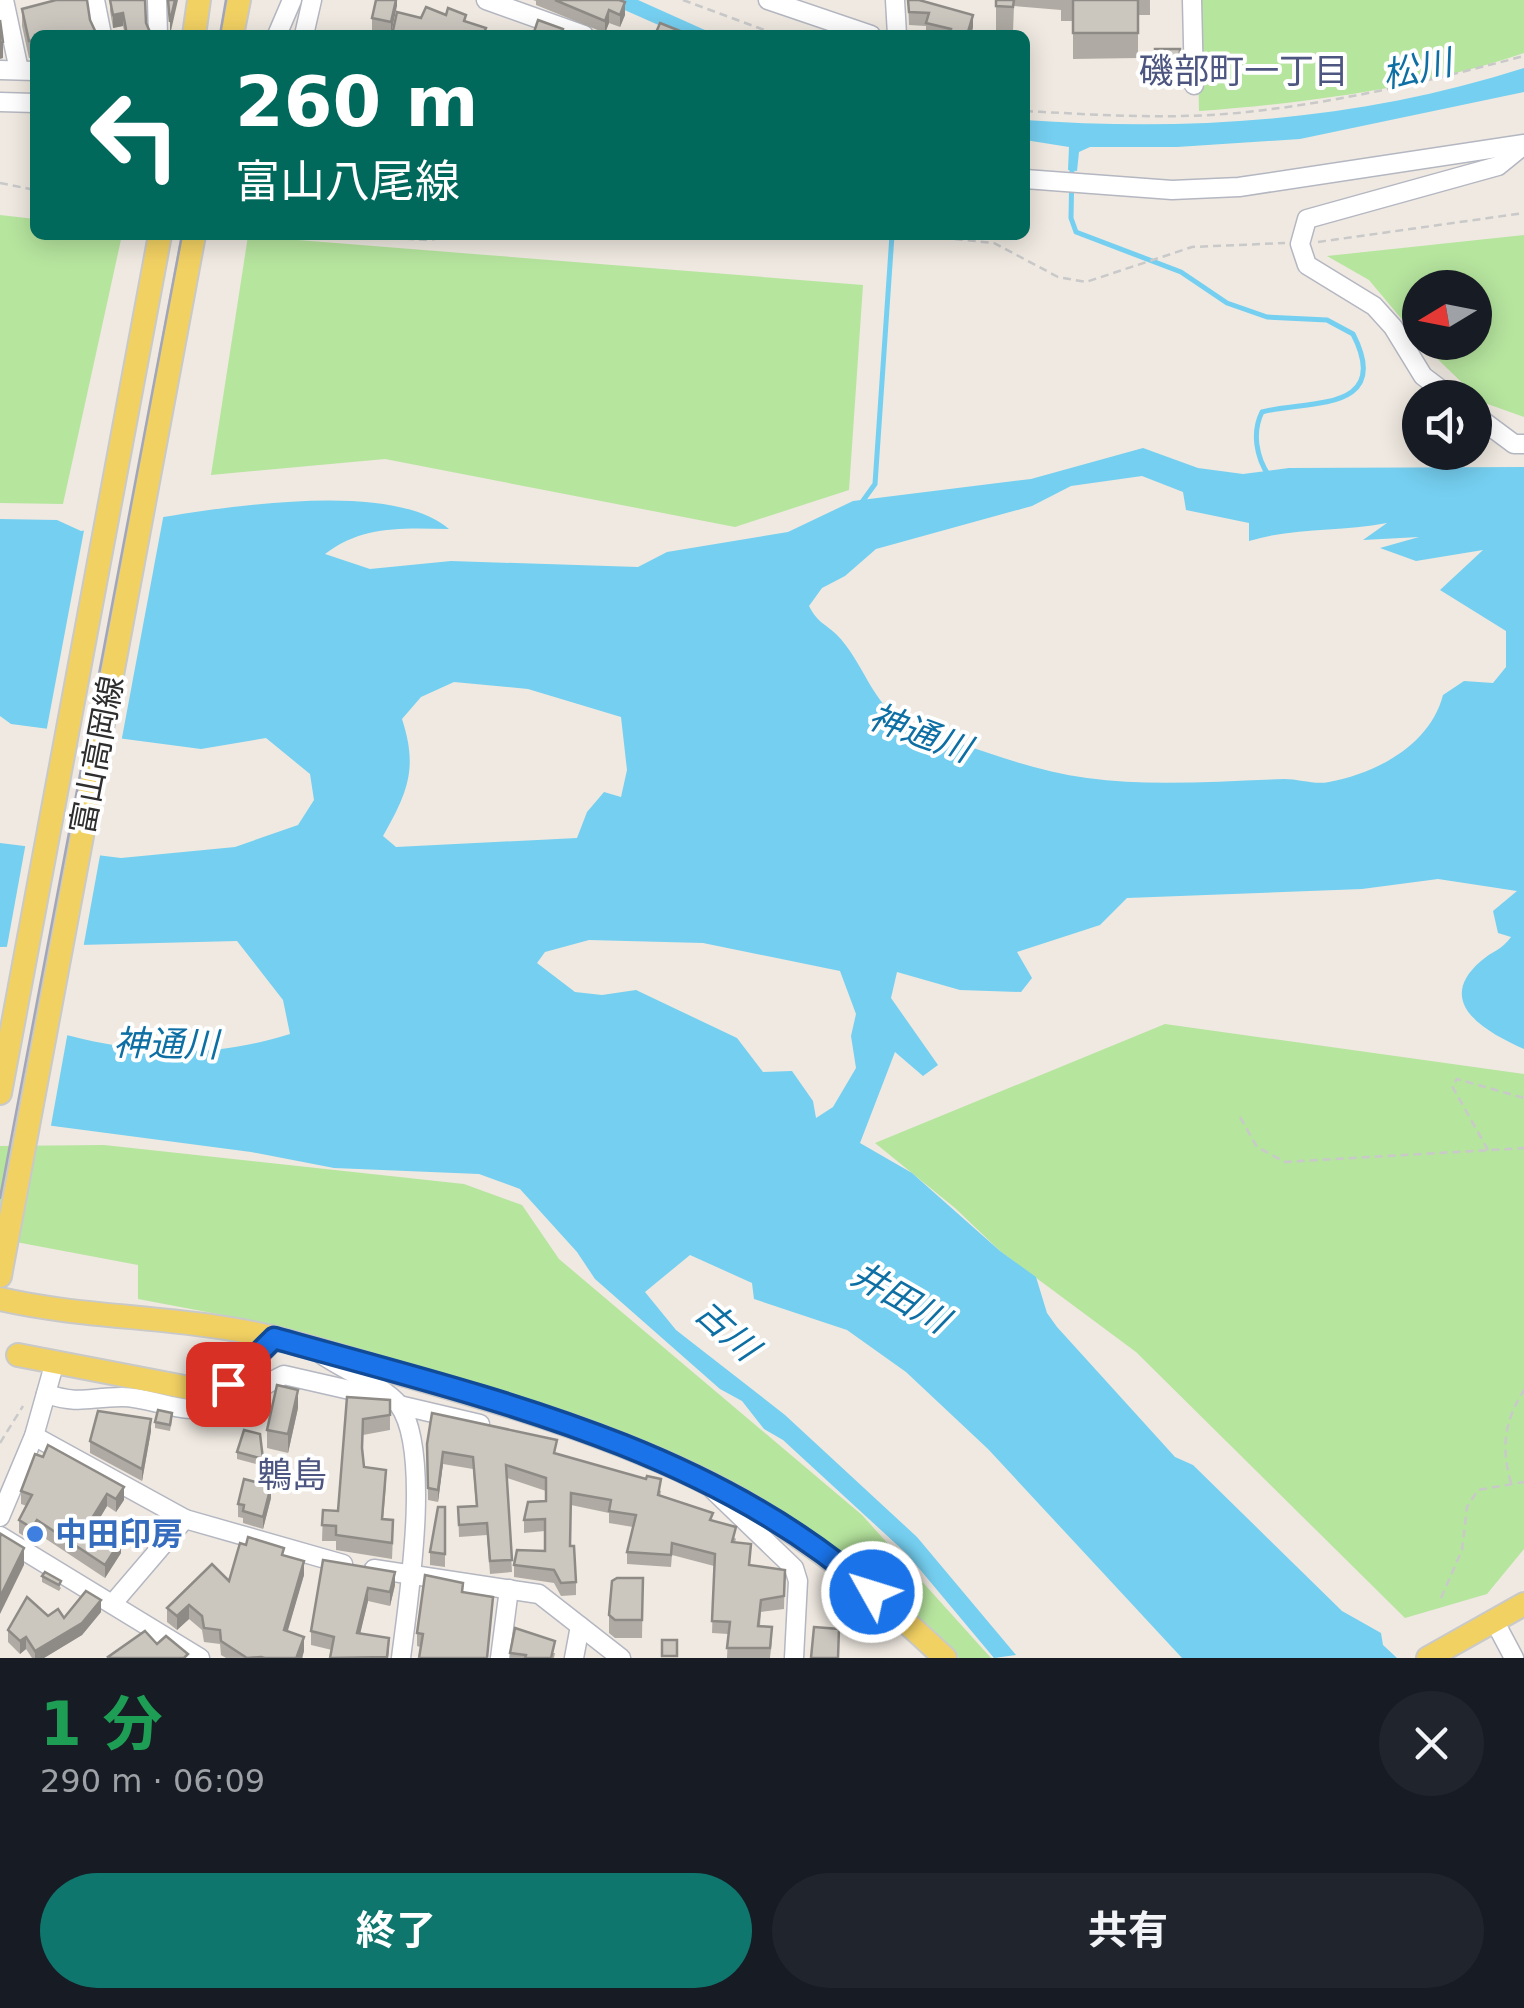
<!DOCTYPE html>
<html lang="ja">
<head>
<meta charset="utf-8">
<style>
	body { margin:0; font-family:"DejaVu Sans","Noto Sans JP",sans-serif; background:#20242c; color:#f1f3f6; height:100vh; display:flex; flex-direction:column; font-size:38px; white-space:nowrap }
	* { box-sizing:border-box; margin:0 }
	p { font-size:32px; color:#9ea1a6 }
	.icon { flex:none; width:55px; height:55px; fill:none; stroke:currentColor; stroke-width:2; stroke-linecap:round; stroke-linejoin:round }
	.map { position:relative; height:1658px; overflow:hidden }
	.panel { display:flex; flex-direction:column; background:#171b24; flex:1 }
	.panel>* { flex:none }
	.banner { position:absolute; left:30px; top:30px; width:1000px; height:210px; border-radius:15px; box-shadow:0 5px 25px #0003; background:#00695c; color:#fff; overflow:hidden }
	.needle { width:65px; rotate:260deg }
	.controls { position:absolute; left:1402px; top:270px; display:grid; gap:20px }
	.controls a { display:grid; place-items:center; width:90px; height:90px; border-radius:50%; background:#171b24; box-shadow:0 5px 25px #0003; font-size:50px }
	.pin { position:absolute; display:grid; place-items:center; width:85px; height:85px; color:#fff; margin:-42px; border-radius:20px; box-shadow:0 5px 15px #0006 }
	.me { position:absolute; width:110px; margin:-55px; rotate:309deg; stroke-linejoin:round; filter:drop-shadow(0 0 8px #0008) }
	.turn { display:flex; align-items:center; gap:35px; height:210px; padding:0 40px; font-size:45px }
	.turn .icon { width:130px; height:130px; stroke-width:2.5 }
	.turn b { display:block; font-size:70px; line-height:85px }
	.round { display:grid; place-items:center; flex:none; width:105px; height:105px; border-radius:52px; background:#20242c }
	.summary { display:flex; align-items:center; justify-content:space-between; height:170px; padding:0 40px }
	h1 { font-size:60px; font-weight:700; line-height:75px; color:#1e9e55 }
	.cta { display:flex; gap:20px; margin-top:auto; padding:20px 40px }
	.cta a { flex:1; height:115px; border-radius:60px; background:#0f766e; color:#fff; font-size:40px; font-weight:700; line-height:115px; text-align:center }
	.cta a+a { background:#20242c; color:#f1f3f6 }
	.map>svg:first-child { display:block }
</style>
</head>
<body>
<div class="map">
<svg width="1524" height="1658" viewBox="0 0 1524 1658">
	<rect width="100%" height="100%" fill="#efe9e1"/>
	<!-- green -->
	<g fill="#b6e59e">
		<path d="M1197 0H1524V53C1421 88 1307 103 1199 111Z"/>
		<polygon points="0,215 35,219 35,235 122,235 63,504 0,503"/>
		<polygon points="1524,235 1524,417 1482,402 1421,343 1475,342 1475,288 1420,288 1420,341 1369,280 1327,256"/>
		<polygon points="248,236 863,285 849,490 735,527 385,459 211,475"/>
		<polygon points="1165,1024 1524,1074 1524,1549 1487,1594 1405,1618 1136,1352 1000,1251 955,1208 875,1143"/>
		<polygon points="104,1145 464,1184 522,1205 559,1259 862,1515 991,1658 959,1658 826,1542 711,1475 485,1389 228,1316 138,1299 138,1265 0,1239 0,1146"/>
	</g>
	<!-- water -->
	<g fill="#75cff0" fill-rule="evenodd">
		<polygon points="602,0 638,0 716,35 681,35"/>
		<path d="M1524 68V92L1300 139 1177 147H1090L1079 152 1077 171 1068 170 1069 147 1025 140V120C1194 132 1362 120 1524 68Z"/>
		<path d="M1143 448 1198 468 1243 474 1289 468 1524 467V1049C1488 1033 1432 1003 1481 961 1492 951 1502 950 1511 937L1498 933 1493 911 1517 891 1438 879 1362 889 1127 898 1100 925 1017 952 1032 978 1021 992 960 990 897 972 891 998 938 1065 923 1076 895 1052 860 1143 912 1173 1000 1251 1036 1277 1047 1313 1057 1327 1175 1457 1193 1465 1342 1611 1381 1633 1383 1645 1397 1658H1182L988 1449 906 1372 847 1330 754 1299 752 1283 690 1255 645 1292 676 1330 785 1415 917 1537 1016 1655 994 1658 907 1554 783 1440 764 1429 742 1401 720 1389 595 1279 577 1252 520 1189 479 1174 334 1168 251 1152 0 1119V1017C107 1047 180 1068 290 1034L283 1000 237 941 0 947V843L121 858 235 847 298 825 314 800 310 774 266 738 201 749 11 724 0 716V519L57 520 81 531C168 517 381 471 449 529 404 528 362 525 325 554L370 569 451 561 638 567 667 552 788 532 853 501 1031 479ZM1142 476 1183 492 1186 510 1249 523V541C1296 527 1339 532 1387 523L1363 540 1419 537 1380 548 1416 561 1483 550 1440 590 1506 631V667L1493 683 1464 681 1443 695C1430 745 1377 773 1329 782 1315 785 1299 779 1284 779 1219 781 1151 787 1087 778 1025 770 963 743 905 724 870 701 864 662 836 634 824 623 817 622 809 606L822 588 845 576 876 549 1032 506 1071 486ZM454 682 528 689 621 717 627 770 621 797 604 792 587 812 577 838 396 847 383 836C408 792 418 768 402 719L421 697ZM589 940 703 943 840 971 856 1014 851 1036 856 1068 833 1107 816 1118 813 1101 792 1071 763 1072 737 1038 636 990 602 995 575 992 537 963 545 952Z"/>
	</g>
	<!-- pier -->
	<g fill="#efe9e1">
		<polygon points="164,513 121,743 46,733 85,525"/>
		<polygon points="26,842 101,850 83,949 6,952"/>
		<polygon points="0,1012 68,1031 50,1131 0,1124"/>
	</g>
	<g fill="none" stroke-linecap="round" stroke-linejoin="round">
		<!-- stream -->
		<g stroke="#75cff0" stroke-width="5">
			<path d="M1072 166 1071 218 1076 232 1181 272 1227 303 1267 317 1327 320 1353 334C1394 414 1304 400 1262 412 1252 432 1256 457 1269 476"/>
			<polyline points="862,502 875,484 892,235"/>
		</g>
		<defs>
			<g id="minor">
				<polyline points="4,0 19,70"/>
				<polyline points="95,0 102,35"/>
				<polyline points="157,0 158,35"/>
				<polyline points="486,0 584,35"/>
				<polyline points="768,0 871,35"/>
				<polyline points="895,0 897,35"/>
				<polyline points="1192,0 1194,85"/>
				<polyline points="277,35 292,0"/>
				<polyline points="304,35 312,0"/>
				<polyline points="0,70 35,71"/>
				<polyline points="0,102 35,103"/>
				<polyline points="1025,179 1172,190 1239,187 1524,144"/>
				<polyline points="1452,398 1423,376 1393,327 1374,306 1307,265 1300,244 1307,219 1498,166 1524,145"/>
				<polyline points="1475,415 1514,444 1524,444"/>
				<path d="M321 1354C340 1368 386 1387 399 1405 432 1452 408 1602 401 1658"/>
				<path d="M46 1394C83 1405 87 1397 122 1397 145 1397 168 1408 191 1409 230 1412 252 1390 284 1375L376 1396"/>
				<polyline points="399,1405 480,1424"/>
				<polyline points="34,1436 185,1519 114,1602"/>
				<polyline points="712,1489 794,1568 798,1581 794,1658"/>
				<polyline points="0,1517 34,1436 54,1365"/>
				<polyline points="185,1519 343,1564"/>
				<polyline points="0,1536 200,1658"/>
				<polyline points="374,1569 539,1594 621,1658"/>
				<polyline points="1496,1624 1514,1658"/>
				<polyline points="500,1658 509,1589"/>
				<polyline points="574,1658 580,1626"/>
			</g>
			<g id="major">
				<polyline points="194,35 199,0"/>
				<polyline points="232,35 239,0"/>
				<polyline points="0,1093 160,235"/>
				<polyline points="0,1276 194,235"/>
				<path d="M0 1299C74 1316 151 1316 225 1328 285 1337 343 1358 401 1374 504 1403 612 1435 708 1483 797 1527 873 1590 945 1658"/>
				<polyline points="18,1355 205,1391 228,1384 274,1338"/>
				<polyline points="1428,1658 1524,1604"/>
			</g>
		</defs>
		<!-- minor casing -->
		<use href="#minor" stroke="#b4b7c1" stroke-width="21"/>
		<!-- major casing -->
		<use href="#major" stroke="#c9c9c9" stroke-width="26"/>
		<!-- path -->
		<g stroke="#c9c9c9" stroke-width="2.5" stroke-dasharray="8 5" stroke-linecap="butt">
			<polyline points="683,0 778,35"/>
			<path d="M1025 111C1099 115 1173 120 1247 112 1341 102 1433 80 1524 56"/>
			<polyline points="0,183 35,190"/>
			<polyline points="328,235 429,240 462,235"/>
			<polyline points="916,235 994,243 1058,277 1086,282 1192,247 1285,243"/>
			<polyline points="1318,242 1524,213"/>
			<polyline points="1240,1117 1257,1147 1285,1162 1524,1148"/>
			<polyline points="1488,1150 1452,1086 1457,1079 1524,1098"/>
			<polyline points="0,1443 23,1406"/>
			<path d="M1511 1483C1501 1447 1504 1422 1524 1390"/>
			<polyline points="1441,1598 1462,1550 1467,1507 1478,1490 1524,1482"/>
		</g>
		<!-- minor -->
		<use href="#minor" stroke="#fff" stroke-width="18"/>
		<!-- major -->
		<use href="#major" stroke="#f2d163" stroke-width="22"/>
		<!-- tram -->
		<g stroke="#a3a6b8" stroke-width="2.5">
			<polyline points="220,35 226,0"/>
			<polyline points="0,1198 182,235"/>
		</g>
	</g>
	<!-- wall -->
	<g fill="#afaba4">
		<polygon points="53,0 87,0 35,35 35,57 29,58 22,26 22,9 53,2"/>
		<polygon points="110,0 146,23 150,35 125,35 123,26 113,28 110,11"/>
		<polygon points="397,0 391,34 372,30 372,18"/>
		<polygon points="533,0 619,0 625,15 620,27 609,23 605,33 536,5 536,1"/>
		<polygon points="908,0 973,27 971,35 926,35 926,26 909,25"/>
		<polygon points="996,0 1150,0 1150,15 1138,15 1138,58 1073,59 1073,21 1061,21 1061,10 1014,6 1013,32 996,31"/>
		<polygon points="1155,49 1180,49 1179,83 1155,83"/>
		<polygon points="347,1397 390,1400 390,1430 363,1435 363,1452 364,1467 386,1485 383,1519 393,1536 392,1559 336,1550 336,1541 322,1541 323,1510 338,1511"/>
		<polygon points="298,1408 288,1453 267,1448 267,1430"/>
		<polygon points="172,1419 170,1431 155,1428 155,1422"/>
		<polygon points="151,1431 142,1481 90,1453 90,1441"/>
		<polygon points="427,1444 556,1454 661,1491 660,1496 713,1520 736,1539 735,1542 750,1565 785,1570 784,1609 761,1612 760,1626 772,1639 770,1658 727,1658 728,1634 712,1633 714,1566 672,1555 671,1567 627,1564 627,1552 633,1527 609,1523 609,1513 571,1505 571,1546 576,1582 576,1595 561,1596 554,1583 514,1577 514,1565 545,1551 545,1531 524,1533 524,1520 546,1501 546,1491 507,1478 512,1572 490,1574 487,1535 459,1537 458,1507 476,1506 473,1469 443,1464 438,1502 428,1500"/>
		<polygon points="237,1452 263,1459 263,1466 237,1459"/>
		<polygon points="35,1454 124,1500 116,1512 107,1506 96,1524 121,1553 105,1578 37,1533 32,1541 19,1533 19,1520 27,1506 21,1504 21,1491"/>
		<polygon points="271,1498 263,1529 243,1523 243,1518 238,1517 238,1504"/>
		<polygon points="445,1507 445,1567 430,1565 430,1552"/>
		<polygon points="284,1555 304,1575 287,1631 304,1651 302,1658 226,1658 221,1655 220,1644 204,1642 202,1630 189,1619 177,1630 167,1622 167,1608"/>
		<polygon points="323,1560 395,1585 390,1606 368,1601 360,1633 389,1651 388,1658 330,1658 332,1650 311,1645 311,1631"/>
		<polygon points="45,1572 61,1588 59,1591 42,1582 42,1576"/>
		<polygon points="643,1578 642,1638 615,1638 609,1633 609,1615"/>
		<polygon points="463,1592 493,1611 420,1647 417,1646 417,1633"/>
		<polygon points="101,1612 82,1635 44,1658 32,1658 26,1649 20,1654 8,1642 8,1630 48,1616 64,1618"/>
		<polygon points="510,1653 555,1653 554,1658 510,1658"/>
	</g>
	<!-- shaded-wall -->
	<g fill="#8e8b86">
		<polygon points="175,0 178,0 170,35 170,22"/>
		<polygon points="396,0 397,0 397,6 391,34 391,22"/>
		<polygon points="625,2 625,15 620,27 620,15"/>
		<polygon points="609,10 609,23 605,33 605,21"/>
		<polygon points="123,13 123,26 113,28 113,15"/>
		<polygon points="973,15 973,27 971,35 967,35"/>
		<polygon points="3,42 3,58 0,59 0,43"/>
		<polygon points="298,1390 298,1408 288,1453 288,1434"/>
		<polygon points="151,1419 151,1431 142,1481 142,1469"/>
		<polygon points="443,1452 443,1464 438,1502 438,1490"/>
		<polygon points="271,1486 271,1498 263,1529 263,1517"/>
		<polygon points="124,1487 124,1500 116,1512 116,1499"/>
		<polygon points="107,1494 107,1506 91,1533 91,1520"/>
		<polygon points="37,1520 37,1533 32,1541 32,1528"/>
		<polygon points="121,1540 121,1553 105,1578 105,1565"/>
		<polygon points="24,1548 24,1565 0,1614 0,1597"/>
		<polygon points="304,1561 304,1575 284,1644 284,1630"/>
		<polygon points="395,1572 395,1585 390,1606 390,1592"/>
		<polygon points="368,1588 368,1601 357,1647 357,1633"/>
		<polygon points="101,1600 101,1612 82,1635 44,1658 35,1658 35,1651"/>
		<polygon points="189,1605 189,1619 177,1630 177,1616"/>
		<polygon points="26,1637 26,1649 20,1654 20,1641"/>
		<polygon points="304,1637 304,1651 302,1658 297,1658"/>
	</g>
	<!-- building -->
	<g fill="#cbc7bf" stroke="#8e8b86" stroke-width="2.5">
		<polygon points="56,0 87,0 90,20 97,35 35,35 35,40 29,41 22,9"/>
		<polygon points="110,0 145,0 146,23 150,32 127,35 123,13 113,15"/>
		<polygon points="168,0 175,0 170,22"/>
		<polygon points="376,0 396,0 391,22 372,18"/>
		<polygon points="555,0 619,0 625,2 620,15 609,10 605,21"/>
		<polygon points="908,0 919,0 973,15 967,35 949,35 951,29 926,23 929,13 909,12"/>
		<polygon points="996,0 1014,0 1013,7 996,6"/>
		<rect x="1073" y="0" width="65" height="33"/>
		<polygon points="426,7 446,15 448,8 466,15 464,21 486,28 483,35 392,35 397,12 421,18"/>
		<polygon points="0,20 3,42 0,43"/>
		<polygon points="538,20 563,29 561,35 533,35"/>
		<polygon points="660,23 685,33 684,35 655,35"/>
		<polygon points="1155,49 1180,49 1179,71 1155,70"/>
		<polygon points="277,1385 298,1390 288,1434 267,1430"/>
		<polygon points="347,1397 390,1400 390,1415 363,1419 362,1448 364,1467 386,1470 382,1519 393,1520 392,1543 336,1535 336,1526 322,1525 323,1510 338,1511"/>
		<polygon points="158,1410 172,1413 170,1425 155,1422"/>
		<polygon points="98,1411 151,1419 142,1469 90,1441"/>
		<polygon points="432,1413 557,1440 554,1453 646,1479 647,1476 661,1479 658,1495 713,1513 710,1520 736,1527 732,1542 751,1544 749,1565 785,1570 784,1596 761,1600 758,1626 772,1627 770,1648 727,1648 730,1622 712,1621 715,1554 672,1543 671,1555 627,1552 636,1515 609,1511 611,1500 571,1493 570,1546 574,1546 576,1582 561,1583 554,1570 514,1565 517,1550 545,1551 545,1519 524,1520 528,1502 546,1501 546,1478 506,1465 512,1560 490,1561 487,1523 459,1525 458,1507 477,1506 473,1457 443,1452 438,1490 428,1488 427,1444"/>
		<polygon points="244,1430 260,1434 263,1459 237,1452"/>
		<polygon points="48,1445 124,1487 116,1499 107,1494 91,1520 121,1540 105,1565 37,1520 32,1528 19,1520 32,1495 21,1491 35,1454 43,1457"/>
		<polygon points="244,1479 271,1486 263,1517 243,1511 244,1505 238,1504"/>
		<polygon points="438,1507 445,1507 445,1554 430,1552"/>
		<polygon points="1,1534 24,1548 0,1597 0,1537"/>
		<polygon points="248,1537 284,1548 282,1555 304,1561 284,1630 304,1637 297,1656 302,1658 265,1658 261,1657 247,1658 221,1641 220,1630 204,1628 202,1616 189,1605 177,1616 167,1608 212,1564 229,1581 240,1543 246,1545"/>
		<polygon points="323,1560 395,1572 390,1592 368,1588 357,1633 389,1638 387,1657 330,1658 334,1637 311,1631"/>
		<polygon points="45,1572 61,1581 59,1585 42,1576"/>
		<polygon points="425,1575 463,1583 462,1592 493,1597 487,1658 419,1658 423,1634 417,1633"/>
		<polygon points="617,1578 643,1578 642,1620 615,1620 609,1615 612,1581"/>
		<polygon points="86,1591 101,1600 82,1623 35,1651 26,1637 20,1641 8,1630 27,1597 48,1616 58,1609 64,1618"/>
		<polygon points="814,1627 839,1629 838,1658 811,1658"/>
		<polygon points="515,1628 555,1641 551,1658 525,1658 526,1655 510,1653"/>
		<polygon points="145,1631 157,1644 166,1636 188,1654 184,1658 109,1658 108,1657"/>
		<rect x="662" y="1640" width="15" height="16"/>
	</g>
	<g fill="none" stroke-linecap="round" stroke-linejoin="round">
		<defs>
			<path id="route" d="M228 1384 274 1338C480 1396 708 1446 872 1592"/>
		</defs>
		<!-- route casing -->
		<use href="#route" stroke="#114b97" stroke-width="25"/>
		<!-- route -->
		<use href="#route" stroke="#1a73e8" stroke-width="18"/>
	</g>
	<!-- markers -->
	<circle fill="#3f7fe0" stroke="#fff" stroke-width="4" cx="35" cy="1534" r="10"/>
	<g text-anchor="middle" stroke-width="8" stroke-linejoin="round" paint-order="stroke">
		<!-- street labels -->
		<g font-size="32" fill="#2e2e2e" stroke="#fff">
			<text transform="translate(97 755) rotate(-79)" y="11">富山高岡線</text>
		</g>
		<!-- shop labels -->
		<g font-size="32" font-weight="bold" fill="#366cbe" stroke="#fff" text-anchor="start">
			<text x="55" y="1545">中田印房</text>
		</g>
		<!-- water labels -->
		<g font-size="35" font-style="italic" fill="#0d6fa3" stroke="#fff">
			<text transform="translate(1417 69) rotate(-12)" y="12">松川</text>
			<text transform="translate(920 733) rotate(20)" y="12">神通川</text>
			<text transform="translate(166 1044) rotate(1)" y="12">神通川</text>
			<text transform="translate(900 1297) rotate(30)" y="12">井田川</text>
			<text transform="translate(727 1330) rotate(42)" y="12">古川</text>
		</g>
		<!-- neighbourhood labels -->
		<g font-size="35" fill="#4d5680" stroke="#fff">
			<text x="1244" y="83">磯部町一丁目</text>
			<text x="292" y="1487">鵯島</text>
		</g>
	</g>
</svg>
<div class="controls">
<a><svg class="needle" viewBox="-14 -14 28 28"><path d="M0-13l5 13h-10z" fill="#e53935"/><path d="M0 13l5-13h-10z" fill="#9ea1a6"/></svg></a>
<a><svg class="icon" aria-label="sound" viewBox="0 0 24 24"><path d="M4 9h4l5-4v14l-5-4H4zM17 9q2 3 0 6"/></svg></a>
</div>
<div class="pin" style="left:228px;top:1384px;background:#d93025"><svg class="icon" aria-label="arrive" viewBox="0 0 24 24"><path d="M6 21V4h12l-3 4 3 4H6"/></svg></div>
<svg class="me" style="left:872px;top:1592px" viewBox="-20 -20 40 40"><circle r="17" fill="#1a73e8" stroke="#fff" stroke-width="3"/><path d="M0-11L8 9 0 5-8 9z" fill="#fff"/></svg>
<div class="banner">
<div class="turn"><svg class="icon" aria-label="left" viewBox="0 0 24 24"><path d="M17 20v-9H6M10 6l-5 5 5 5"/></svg><div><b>260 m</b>富山八尾線</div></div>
</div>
</div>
<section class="panel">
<div class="summary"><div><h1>1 分</h1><p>290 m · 06:09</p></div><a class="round"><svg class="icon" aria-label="close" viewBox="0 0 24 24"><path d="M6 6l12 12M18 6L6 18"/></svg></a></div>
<div class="cta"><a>終了</a><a>共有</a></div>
</section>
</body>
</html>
